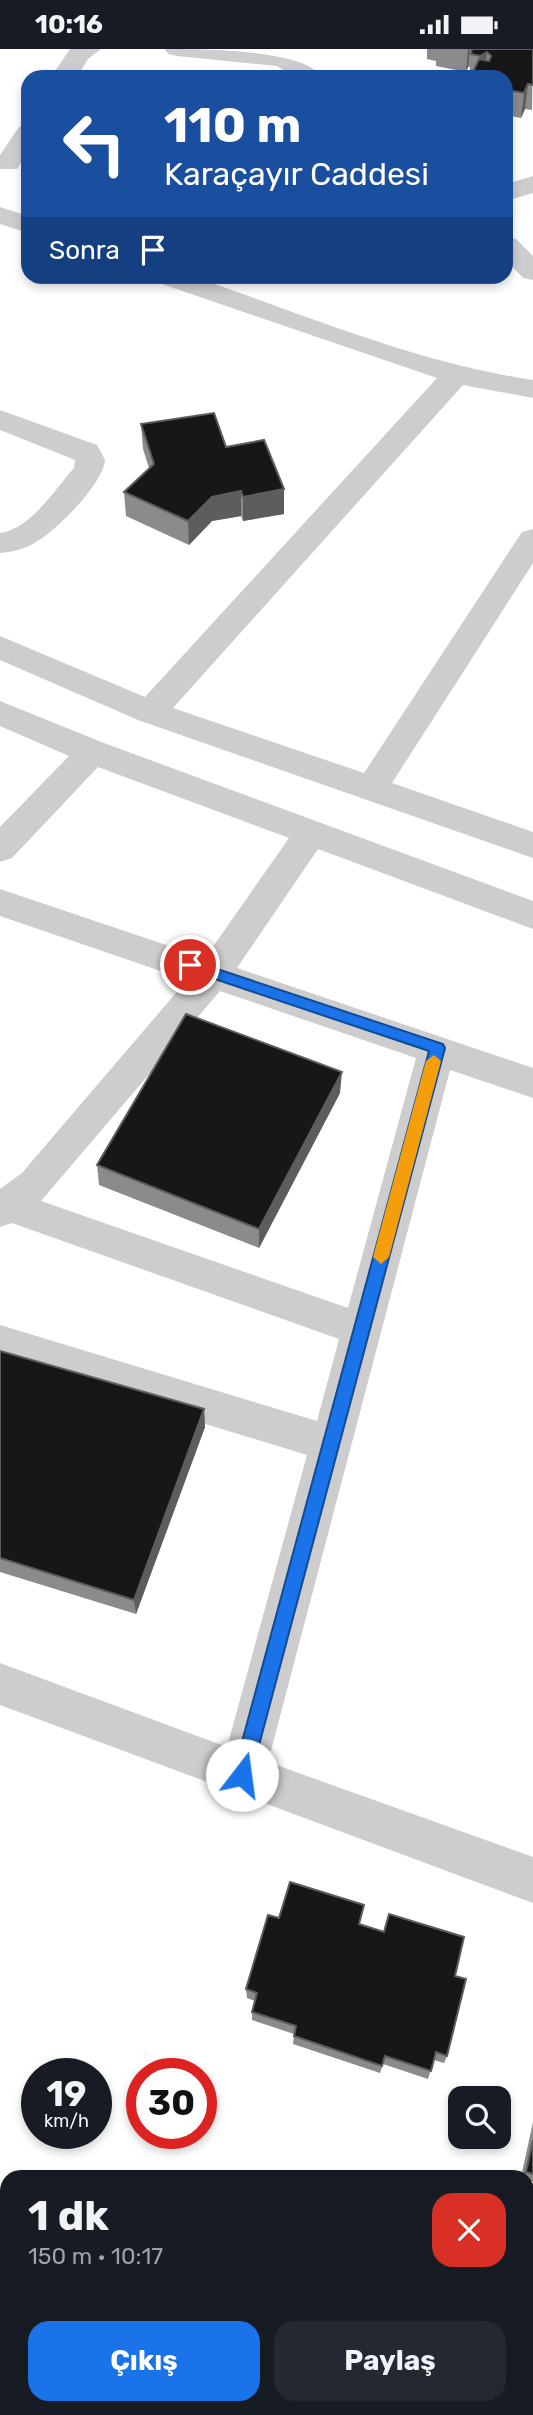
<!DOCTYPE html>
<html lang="tr">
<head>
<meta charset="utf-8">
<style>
	body { margin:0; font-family:Rubik,sans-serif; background:#242831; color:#f1f3f6; height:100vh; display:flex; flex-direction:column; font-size:26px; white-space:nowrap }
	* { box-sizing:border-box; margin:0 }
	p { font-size:23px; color:#9ea1a6 }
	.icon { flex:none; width:38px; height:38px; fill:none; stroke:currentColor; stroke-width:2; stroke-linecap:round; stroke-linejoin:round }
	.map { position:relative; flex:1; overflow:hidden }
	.sheet { position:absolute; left:0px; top:2121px; width:534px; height:245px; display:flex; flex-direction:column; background:#171b24; border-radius:21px 21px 0 0; box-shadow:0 4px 10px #0003 }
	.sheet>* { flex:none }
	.top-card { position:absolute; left:21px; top:21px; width:492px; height:214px; border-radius:21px; box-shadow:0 4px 10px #0003; background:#1a4fa0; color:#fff; overflow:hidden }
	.controls { position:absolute; left:448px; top:2037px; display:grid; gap:14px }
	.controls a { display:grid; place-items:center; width:63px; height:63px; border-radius:14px; background:#171b24; box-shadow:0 4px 10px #0003; font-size:35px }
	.speed { position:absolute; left:21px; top:2009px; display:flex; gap:14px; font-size:35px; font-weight:700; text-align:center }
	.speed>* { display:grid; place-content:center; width:91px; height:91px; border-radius:50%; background:#171b24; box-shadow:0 4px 10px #0003; line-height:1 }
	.speed small { font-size:18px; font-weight:400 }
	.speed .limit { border:10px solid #d22; background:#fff; color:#111 }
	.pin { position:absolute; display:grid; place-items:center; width:60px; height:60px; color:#fff; margin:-30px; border:4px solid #fff; border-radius:50%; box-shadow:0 2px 7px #0007 }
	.me { position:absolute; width:77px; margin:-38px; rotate:15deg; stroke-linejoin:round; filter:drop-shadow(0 0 5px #0008) }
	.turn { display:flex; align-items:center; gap:24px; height:147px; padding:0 28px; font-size:32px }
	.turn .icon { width:91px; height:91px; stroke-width:2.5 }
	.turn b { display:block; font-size:49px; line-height:60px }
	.then { display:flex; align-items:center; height:66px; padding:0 28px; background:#0003; gap:14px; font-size:26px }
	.round { display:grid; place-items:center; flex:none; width:74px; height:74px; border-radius:21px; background:#242831 }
	.head { display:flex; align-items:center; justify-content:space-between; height:119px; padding:0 28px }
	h1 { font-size:42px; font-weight:700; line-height:52px }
	.primary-button { display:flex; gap:14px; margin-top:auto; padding:14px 28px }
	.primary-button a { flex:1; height:80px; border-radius:21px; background:#1a73e8; color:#fff; font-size:28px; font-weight:700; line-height:80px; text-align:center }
	.primary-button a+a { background:#242831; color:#f1f3f6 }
	.status { display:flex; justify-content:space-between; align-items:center; height:49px; padding:0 35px; background:#171b24; direction:ltr }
	.status svg { height:19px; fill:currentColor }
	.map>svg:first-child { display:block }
</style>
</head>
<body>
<div class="status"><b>10:16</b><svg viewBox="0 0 49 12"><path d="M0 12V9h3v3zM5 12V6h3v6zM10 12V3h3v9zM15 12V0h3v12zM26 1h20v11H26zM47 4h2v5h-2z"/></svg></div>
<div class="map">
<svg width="533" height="2366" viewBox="0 0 533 2366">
	<rect width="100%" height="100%" fill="#fff"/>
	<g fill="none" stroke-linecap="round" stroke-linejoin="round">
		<!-- minor -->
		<g fill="#cdcdcd" fill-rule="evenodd">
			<polygon points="70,0 101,0 88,10 77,28 51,28"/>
			<path d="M165 0C199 0 307 0 321 28H295L277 17 177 7 168 5Z"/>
			<polygon points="28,75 28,103 17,120 0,120 0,106 19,78"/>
			<polygon points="533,127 533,144 506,152 506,135"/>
			<polygon points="0,158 28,167 28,184 0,175"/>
			<polygon points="506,188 516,190 533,207 533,231 523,229 506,211"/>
			<path d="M156 228H195C305 266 417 314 533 331V349L463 336 173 659 364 724 522 483 533 480V514L392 734 533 783V809L138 671 0 611V587L145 648 437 329 159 234Z"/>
			<path d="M0 361 97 396 105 411C103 435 57 481 36 493 25 500 13 503 0 504V484C31 480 55 440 74 419L75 411 0 381Z"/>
			<path d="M0 652 104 694 533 852V880L318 800 237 919 533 1019V1049L450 1021 268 1713 533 1808V1854L0 1656V1614L227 1698 307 1406 0 1312V1276L317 1372 339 1290 12 1174 0 1178V1140L22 1124 187 931 0 867V840L205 909 289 789 98 718 12 809 0 813V778L69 707 0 677ZM220 942 416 1009 348 1259 41 1152Z"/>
		</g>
	</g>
	<!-- wall -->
	<g fill="#8b8b8b">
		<polygon points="427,0 533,0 532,61 525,60 521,69 506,66 506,28 469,28 470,18 468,18 466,23 436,17 436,12 427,10"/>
		<polygon points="141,375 226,398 284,440 284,465 243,472 241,467 212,472 189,496 126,467 124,443 149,419 143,400"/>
		<polygon points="340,1044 259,1199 99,1136 97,1116"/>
		<polygon points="0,1302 204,1360 205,1378 136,1565 0,1523"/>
		<polygon points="279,1869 360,1875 455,1927 447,2007 444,2014 434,2011 428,2030 383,2015 380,2024 293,1995 294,1985 252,1971 252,1963 255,1952 247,1949 246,1940"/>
		<polygon points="533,2073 533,2133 527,2130 527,2128 521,2128"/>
	</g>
	<!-- shaded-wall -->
	<g fill="#5d5d5d">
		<polygon points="468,0 470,0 468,18 466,23"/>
		<polygon points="487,3 485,28 478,28 480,7"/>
		<polygon points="528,35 525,60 521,69 524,44"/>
		<polygon points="284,440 284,465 243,472 243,448"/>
		<polygon points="241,442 241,467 212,472 189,496 188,472 212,448"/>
		<polygon points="342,1023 340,1044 259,1199 259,1180"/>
		<polygon points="204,1360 205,1378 136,1565 134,1551"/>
	</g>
	<!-- building -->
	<g fill="#171717" stroke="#5d5d5d" stroke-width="2">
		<polygon points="472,0 533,0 533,36 528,35 524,44 506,41 506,28 471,27 479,10 489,12 491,7 487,3 480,7 471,5"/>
		<polygon points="214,364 226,398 264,391 284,440 243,448 241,442 212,448 188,472 124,443 154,415 141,375"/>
		<polygon points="186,965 342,1023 259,1180 97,1116"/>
		<polygon points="0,1302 204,1360 134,1551 0,1509"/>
		<polygon points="290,1833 364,1856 359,1875 384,1883 389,1865 464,1888 455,1927 466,1930 447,2007 436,2003 431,2022 385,2007 382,2017 294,1987 296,1977 252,1963 257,1944 246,1940 268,1866 279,1869"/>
		<polygon points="533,2091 533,2125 526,2123"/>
		<polygon points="52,2359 279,2359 277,2366 50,2366"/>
	</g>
	<!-- route -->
	<polygon fill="#1a73e8" stroke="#114b97" stroke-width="2" points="190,911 443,995 445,999 251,1726 249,1733 242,1736 235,1733 233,1726 429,1002 185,920 183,916"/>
	<!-- slow -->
	<polygon fill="#f59e0b" points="434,1006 441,1012 389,1208 381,1215 373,1208 426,1012"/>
</svg>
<div class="controls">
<a><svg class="icon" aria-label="search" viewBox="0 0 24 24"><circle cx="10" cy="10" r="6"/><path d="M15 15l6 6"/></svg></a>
</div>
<div class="speed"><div>19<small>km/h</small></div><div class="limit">30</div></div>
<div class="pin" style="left:190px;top:916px;background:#d93025"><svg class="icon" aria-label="arrive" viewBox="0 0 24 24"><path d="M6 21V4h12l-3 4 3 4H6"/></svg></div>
<svg class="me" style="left:242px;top:1726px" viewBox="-20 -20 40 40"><circle r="19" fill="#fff"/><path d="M0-13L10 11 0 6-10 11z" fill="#1a73e8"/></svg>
<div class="top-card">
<div class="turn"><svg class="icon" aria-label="left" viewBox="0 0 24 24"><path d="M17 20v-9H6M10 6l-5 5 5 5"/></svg><div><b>110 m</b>Karaçayır Caddesi</div></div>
<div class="then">Sonra<svg class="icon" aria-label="arrive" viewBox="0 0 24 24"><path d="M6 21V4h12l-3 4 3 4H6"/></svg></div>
</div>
<section class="sheet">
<div class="head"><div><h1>1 dk</h1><p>150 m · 10:17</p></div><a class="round" style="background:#d93025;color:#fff"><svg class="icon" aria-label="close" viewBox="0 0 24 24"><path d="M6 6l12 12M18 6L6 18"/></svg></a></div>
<div class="primary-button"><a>Çıkış</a><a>Paylaş</a></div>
</section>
</div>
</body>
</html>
